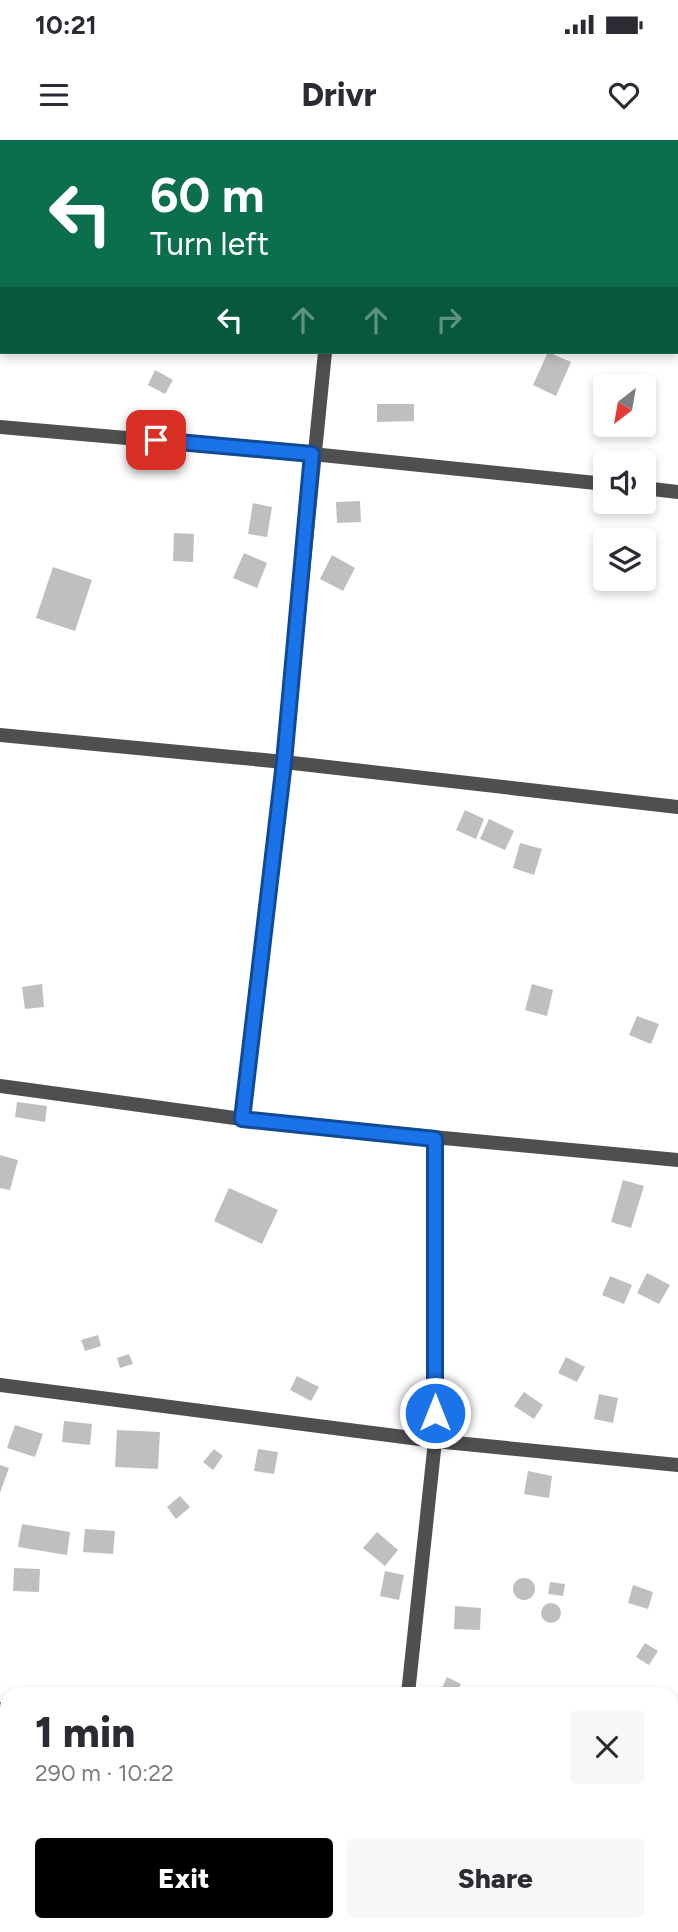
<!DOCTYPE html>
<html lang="en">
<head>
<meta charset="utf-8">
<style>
	body { margin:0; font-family:Figtree,sans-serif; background:#f7f7f7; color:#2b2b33; height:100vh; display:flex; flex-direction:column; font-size:26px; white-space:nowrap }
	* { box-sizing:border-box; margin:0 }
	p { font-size:23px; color:#7c7c81 }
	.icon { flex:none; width:38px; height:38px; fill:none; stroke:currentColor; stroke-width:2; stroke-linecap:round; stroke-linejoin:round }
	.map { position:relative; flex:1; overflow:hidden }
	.panel { position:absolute; left:0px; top:1547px; width:679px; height:245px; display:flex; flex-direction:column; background:#fff; border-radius:21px 21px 0 0; box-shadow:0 4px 10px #0003 }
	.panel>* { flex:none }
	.guide { position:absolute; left:0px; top:0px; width:679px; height:214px; box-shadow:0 4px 10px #0003; background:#0b6e4f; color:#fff; overflow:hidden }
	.needle { width:46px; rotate:211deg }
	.tools { position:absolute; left:593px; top:234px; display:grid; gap:14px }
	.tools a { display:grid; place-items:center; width:63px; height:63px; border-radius:7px; background:#fff; box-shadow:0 4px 10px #0003; font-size:35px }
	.pin { position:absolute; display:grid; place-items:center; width:60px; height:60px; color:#fff; margin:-30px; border-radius:14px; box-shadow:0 4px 10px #0006 }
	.me { position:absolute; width:77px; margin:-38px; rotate:0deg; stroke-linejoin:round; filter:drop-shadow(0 0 5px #0008) }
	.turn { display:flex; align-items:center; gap:24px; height:147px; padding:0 35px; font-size:32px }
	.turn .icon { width:91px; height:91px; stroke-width:2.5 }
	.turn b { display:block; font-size:49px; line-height:60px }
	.lanes { display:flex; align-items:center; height:66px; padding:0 35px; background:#0003; justify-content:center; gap:35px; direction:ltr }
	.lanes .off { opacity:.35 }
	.round { display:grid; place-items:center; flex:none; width:74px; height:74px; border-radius:7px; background:#f7f7f7 }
	.overview { display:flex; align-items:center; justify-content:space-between; height:119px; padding:0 35px }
	h1 { font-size:42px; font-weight:800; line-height:52px }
	.button { display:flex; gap:14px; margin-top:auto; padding:14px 35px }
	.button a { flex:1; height:80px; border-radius:7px; background:#000; color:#fff; font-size:28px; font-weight:800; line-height:80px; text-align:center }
	.button a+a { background:#f7f7f7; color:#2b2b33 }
	.status { display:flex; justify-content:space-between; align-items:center; height:49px; padding:0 35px; background:#fff; direction:ltr }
	.status svg { height:19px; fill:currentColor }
	header { display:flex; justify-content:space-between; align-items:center; height:91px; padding:0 35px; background:#fff; font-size:32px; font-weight:800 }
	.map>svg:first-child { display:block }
</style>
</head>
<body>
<div class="status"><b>10:21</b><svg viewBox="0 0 49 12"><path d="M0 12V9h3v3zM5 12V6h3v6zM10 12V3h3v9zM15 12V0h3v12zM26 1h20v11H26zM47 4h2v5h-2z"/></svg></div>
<header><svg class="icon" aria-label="menu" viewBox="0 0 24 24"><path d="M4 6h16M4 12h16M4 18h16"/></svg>Drivr<svg class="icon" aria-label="heart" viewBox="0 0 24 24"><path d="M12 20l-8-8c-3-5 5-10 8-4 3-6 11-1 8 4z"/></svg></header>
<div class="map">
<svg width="678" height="1792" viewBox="0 0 678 1792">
	<rect width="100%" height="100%" fill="#fff"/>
	<!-- building -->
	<g fill="#bfbfbf">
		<polygon points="548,212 571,222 556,256 533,245"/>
		<polygon points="155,230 173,240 165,254 148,245"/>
		<polygon points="377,264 414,264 414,281 377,282"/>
		<polygon points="360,361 361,382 337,383 336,362"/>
		<polygon points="253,363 272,367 267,397 248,394"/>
		<polygon points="174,393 194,394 193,422 173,421"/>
		<polygon points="244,413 267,423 257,448 233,438"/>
		<polygon points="332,415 355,428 343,451 320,439"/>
		<polygon points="53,427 92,440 75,491 36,478"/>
		<polygon points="465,670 484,679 476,699 456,690"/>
		<polygon points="489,679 514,691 505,710 480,699"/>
		<polygon points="520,703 542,709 534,735 513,728"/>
		<polygon points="42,844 44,867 25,869 22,847"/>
		<polygon points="532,844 553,850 547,876 525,870"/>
		<polygon points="637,876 659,884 651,904 629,895"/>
		<polygon points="17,962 47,966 45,982 15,977"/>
		<polygon points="0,1015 18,1020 10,1050 0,1048"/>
		<polygon points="623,1040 644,1046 631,1088 611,1082"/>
		<polygon points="229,1048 278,1070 262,1104 214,1081"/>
		<polygon points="647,1133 670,1145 659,1164 637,1153"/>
		<polygon points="610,1136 632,1145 624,1164 602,1155"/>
		<polygon points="98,1195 101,1206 85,1211 81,1200"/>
		<polygon points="129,1214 133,1224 120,1228 117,1218"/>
		<polygon points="566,1217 585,1227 577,1242 558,1233"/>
		<polygon points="297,1236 319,1247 311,1261 290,1250"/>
		<polygon points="524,1252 543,1265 534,1279 514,1266"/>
		<polygon points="599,1254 618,1258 613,1283 594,1279"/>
		<polygon points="64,1281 92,1284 90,1305 62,1302"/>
		<polygon points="15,1285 43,1294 35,1317 7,1308"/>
		<polygon points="117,1290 160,1292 158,1329 115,1327"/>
		<polygon points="214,1309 223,1316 213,1330 203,1322"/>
		<polygon points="258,1309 278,1312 274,1334 254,1331"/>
		<polygon points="0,1325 9,1328 0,1353"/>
		<polygon points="528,1331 552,1336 549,1358 524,1354"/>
		<polygon points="180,1356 190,1367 176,1379 167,1367"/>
		<polygon points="22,1384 70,1392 67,1415 18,1407"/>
		<polygon points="85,1389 115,1391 113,1414 83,1412"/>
		<polygon points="377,1392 398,1410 385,1426 363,1408"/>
		<polygon points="14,1428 40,1429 39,1452 13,1451"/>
		<polygon points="385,1431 404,1435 399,1460 380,1456"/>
		<circle cx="524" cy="1449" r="11"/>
		<polygon points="550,1442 565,1444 563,1456 548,1454"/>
		<polygon points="633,1445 653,1452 648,1469 628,1463"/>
		<circle cx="551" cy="1473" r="10"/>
		<polygon points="455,1466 481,1468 480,1490 454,1489"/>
		<polygon points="645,1503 658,1511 649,1525 636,1517"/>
		<polygon points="447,1537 461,1544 456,1554 442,1548"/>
		<polygon points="429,1785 456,1785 455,1792 428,1792"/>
	</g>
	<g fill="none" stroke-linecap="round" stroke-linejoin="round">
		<!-- minor -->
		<g stroke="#4f4f4f" stroke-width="14">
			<polyline points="300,0 319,2"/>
			<polyline points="350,2 350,0"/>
			<polyline points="677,38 678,38"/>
			<polyline points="0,287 312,314 606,344"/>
			<polyline points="644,348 678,352"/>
			<polyline points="0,595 284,622 678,667"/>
			<polyline points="0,946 242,979 678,1020"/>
			<polyline points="242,979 284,622 325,212"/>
			<polyline points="0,1245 435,1301 678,1325"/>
			<polyline points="408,1554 435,1301 435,999"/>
			<polyline points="0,1569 7,1570"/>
			<polyline points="672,1648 678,1648"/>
			<polyline points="399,1785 399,1792"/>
			<polyline points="104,1792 104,1785"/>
		</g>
	</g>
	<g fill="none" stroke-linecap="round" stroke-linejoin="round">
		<defs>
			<polyline id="route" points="156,300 312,314 284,622 242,979 435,999 435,1273"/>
		</defs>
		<!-- route casing -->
		<use href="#route" stroke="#114b97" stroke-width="18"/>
		<!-- route -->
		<use href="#route" stroke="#1a73e8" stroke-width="12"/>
	</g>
</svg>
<div class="tools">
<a><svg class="needle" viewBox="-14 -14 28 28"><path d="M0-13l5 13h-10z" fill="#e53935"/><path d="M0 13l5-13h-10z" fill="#7c7c81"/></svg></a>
<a><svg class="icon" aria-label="sound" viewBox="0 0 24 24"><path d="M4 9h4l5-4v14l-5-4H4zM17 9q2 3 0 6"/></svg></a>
<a><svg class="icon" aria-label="layers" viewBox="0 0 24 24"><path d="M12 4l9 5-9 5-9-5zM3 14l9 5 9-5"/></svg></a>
</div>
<div class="pin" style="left:156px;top:300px;background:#d93025"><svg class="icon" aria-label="arrive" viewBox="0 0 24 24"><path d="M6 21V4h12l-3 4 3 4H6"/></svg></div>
<svg class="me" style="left:435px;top:1273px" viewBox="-20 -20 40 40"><circle r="17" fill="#1a73e8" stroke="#fff" stroke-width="3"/><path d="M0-11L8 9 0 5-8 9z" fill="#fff"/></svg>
<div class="guide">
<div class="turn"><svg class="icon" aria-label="left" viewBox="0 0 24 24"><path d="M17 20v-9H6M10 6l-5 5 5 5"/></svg><div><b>60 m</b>Turn left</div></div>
<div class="lanes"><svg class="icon" aria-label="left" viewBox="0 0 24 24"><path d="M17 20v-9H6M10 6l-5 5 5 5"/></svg><svg class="icon off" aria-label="ahead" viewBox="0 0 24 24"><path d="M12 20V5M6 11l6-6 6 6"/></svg><svg class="icon off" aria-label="ahead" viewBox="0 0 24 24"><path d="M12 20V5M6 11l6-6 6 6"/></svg><svg class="icon off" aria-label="right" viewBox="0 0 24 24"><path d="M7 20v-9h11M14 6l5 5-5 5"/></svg></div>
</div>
<section class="panel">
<div class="overview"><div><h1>1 min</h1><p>290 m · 10:22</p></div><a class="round"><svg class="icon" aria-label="close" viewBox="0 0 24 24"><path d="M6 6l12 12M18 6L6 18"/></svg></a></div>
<div class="button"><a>Exit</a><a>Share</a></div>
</section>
</div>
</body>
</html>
